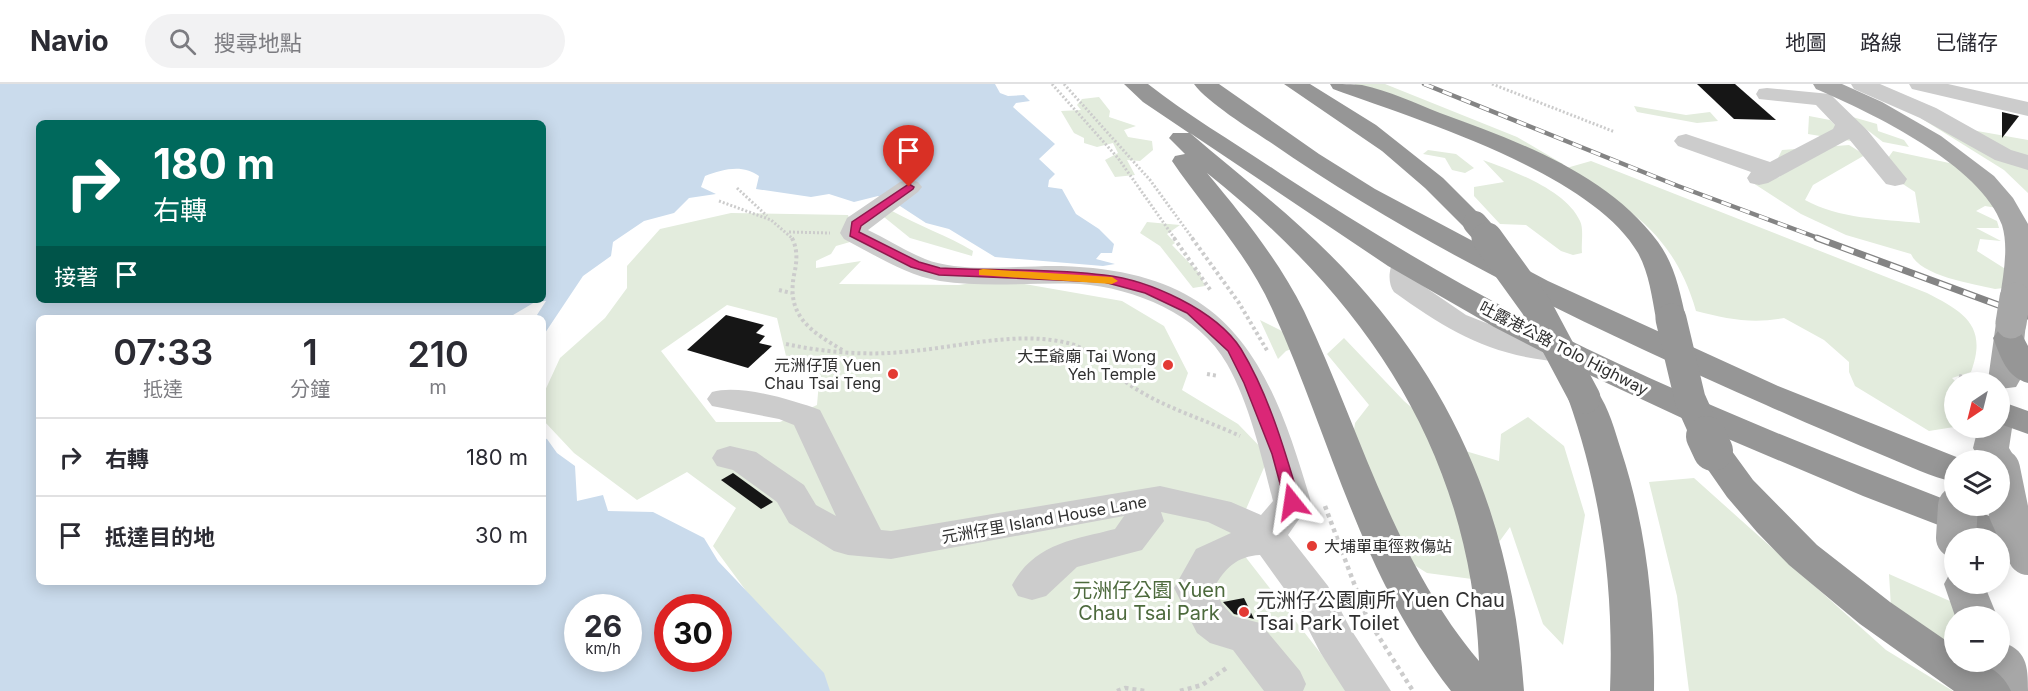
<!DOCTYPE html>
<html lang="zh-TW">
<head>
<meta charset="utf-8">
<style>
	body { margin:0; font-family:Inter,"Noto Sans TC",sans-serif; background:#f2f2f3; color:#2b2b33; height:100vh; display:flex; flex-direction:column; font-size:22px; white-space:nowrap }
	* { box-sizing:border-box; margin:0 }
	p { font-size:20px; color:#7c7c81 }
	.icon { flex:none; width:33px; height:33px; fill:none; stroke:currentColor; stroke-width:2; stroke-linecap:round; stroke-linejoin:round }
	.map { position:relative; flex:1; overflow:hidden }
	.panel { position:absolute; left:36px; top:231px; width:510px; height:270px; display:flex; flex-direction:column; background:#fff; border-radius:9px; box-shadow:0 3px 15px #0003 }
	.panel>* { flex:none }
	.hud { position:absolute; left:36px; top:36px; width:510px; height:183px; border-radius:9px; box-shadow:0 3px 15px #0003; background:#00695c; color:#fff; overflow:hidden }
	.needle { width:39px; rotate:215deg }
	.tools { position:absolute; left:1944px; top:288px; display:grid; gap:12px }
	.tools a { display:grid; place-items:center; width:66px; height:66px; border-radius:50%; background:#fff; box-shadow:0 3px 15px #0003; font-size:30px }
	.speed { position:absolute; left:564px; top:510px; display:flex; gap:12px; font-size:30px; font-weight:700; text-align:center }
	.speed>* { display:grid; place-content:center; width:78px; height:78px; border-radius:50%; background:#fff; box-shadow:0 3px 15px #0003; line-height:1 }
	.speed small { font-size:15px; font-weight:400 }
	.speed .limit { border:9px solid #d22; background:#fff; color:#111 }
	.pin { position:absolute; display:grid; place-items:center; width:51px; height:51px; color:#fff; margin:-62px -26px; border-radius:50% 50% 50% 0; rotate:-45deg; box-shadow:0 0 6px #0007 }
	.pin .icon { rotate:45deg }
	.me { position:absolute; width:66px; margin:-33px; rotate:345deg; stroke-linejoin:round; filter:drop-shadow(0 0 4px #0008) }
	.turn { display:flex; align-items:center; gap:21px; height:126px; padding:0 18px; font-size:27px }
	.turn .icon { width:78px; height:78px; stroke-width:2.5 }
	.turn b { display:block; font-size:42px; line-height:51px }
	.then { display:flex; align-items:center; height:57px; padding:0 18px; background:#0003; gap:12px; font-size:22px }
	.eta { display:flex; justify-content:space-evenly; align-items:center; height:102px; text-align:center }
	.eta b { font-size:36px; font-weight:600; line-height:42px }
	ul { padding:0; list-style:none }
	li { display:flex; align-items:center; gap:18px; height:78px; padding:0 18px; border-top:2px solid #e1e1e2 }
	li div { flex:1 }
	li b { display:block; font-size:22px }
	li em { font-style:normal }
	header { display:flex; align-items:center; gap:36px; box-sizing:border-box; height:84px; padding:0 30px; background:#fff; border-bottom:2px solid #e1e1e2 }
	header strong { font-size:28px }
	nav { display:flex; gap:33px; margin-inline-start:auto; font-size:21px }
	.search { width:420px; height:54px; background:#f2f2f3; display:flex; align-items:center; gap:15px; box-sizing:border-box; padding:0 21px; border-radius:33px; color:#7c7c81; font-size:22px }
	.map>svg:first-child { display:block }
</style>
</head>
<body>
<header>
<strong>Navio</strong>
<div class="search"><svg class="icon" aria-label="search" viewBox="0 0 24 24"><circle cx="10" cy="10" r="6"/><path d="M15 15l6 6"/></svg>搜尋地點</div>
<nav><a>地圖</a><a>路線</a><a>已儲存</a></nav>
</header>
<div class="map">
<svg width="2028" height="607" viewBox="0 0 2028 607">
	<rect width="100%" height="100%" fill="#fff"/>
	<!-- green -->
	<g fill="#e3ecdd" fill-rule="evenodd">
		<polygon points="1354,0 1385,0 1517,53 1563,80 1546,87 1362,6"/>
		<polygon points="1099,13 1110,27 1109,33 1136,42 1124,46 1128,53 1152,57 1153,66 1140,77 1127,76 1135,91 1115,93 1105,76 1118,69 1113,59 1097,63 1084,59 1084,54 1074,49 1061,27 1081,26 1077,21 1082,15"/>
		<polygon points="1634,22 1686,31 1710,28 1718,37 1697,39 1637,28"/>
		<polygon points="1911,28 1966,45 2028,56 2028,109 2004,86"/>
		<polygon points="1809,32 1830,36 1851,57 1808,50"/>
		<polygon points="1849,32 1877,40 1878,47 1904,56 1909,63 1883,58"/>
		<path d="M1849 61 1865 71 1813 101 1805 116C1839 135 1882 135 1920 139L1915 108 1880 85 1893 67 1968 83 2003 125 1985 122 1976 127 1997 137 1999 144H1976L2001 157 1980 155 1977 167 2007 186 2004 204 1995 205C1974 200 1920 192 1911 170L1846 151 1801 130 1753 99 1780 93 1776 78 1782 66Z"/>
		<polygon points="1428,66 1456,70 1474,84 1465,89 1452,86 1445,74 1423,70"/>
		<path d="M1483 76C1513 87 1566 106 1580 137 1584 145 1581 160 1582 169L1573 171 1561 167 1526 141 1500 140 1474 112V103L1504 98Z"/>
		<path d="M1591 77 1927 209C1964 228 1988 242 1971 288L1952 294 1956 298 1954 343 1929 347 1855 302 1849 288V278L1824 256 1784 234C1752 240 1727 235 1696 227 1674 150 1629 123 1563 85Z"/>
		<path d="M892 127C919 142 946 151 973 167L972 172 910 154 884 133Z"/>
		<path d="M731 129 848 131 857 156 836 162 831 170 816 177V184L861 177 839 200 959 201 996 195 1122 217 1164 242 1188 289 1182 306 1238 340 1269 372 1231 460 1244 471 1350 607H825L788 564 713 462 736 424 687 388 637 416 574 369 543 336V311L560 274 605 234 627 204V182L660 145ZM727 221 777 234 786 272 820 286 817 321 780 338H716L661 267Z"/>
		<polygon points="1147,138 1180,141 1167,150 1175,159 1172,161 1200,190 1205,202 1193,204 1160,162 1140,149"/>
		<polygon points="1260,236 1280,246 1300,262 1286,267 1278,275"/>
		<polygon points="1344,254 1404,317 1462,366 1499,377 1501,350 1528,333 1564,362 1585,431 1563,561 1543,540 1510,443 1472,495 1427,489 1360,447 1345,405 1355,339 1369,321 1327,270"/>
		<polygon points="1694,394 1886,566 1953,607 1689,607 1677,512 1649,398"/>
		<polygon points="1889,490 1952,518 1961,532 1954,532 1954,566 1919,545 1891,523"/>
	</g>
	<!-- water -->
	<path fill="#cadbec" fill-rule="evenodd" d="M0 0H995L1000 9 1008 12 1024 11 1030 17 1016 19 1013 23 1055 60 1039 75 1055 90 1049 96 1048 103 1062 105 1076 130 1099 145 1114 160 1112 169H1101L1096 175 1115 180 1103 182 995 173 949 145 926 139 900 122 878 112 854 118 829 110 811 113 756 105 759 92C743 80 723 85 705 92L701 103 716 110 689 114 674 129 644 137 613 158 611 172 583 192 543 252V234H535L546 217 535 218 508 234H39V498H543V354L547 355 557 369 575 382 577 417 603 411 608 427 653 428 704 454 718 477 824 589 830 607H0ZM39 39H543V216H39ZM578 524H628V574H578ZM668 524H718V574H668Z"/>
	<!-- building -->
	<g fill="#161616">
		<polygon points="1697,0 1735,0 1776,36 1734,35"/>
		<polygon points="2002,28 2019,32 2002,54"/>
		<polygon points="726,231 764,241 756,249 765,252 759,259 772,262 748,284 687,266"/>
		<polygon points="733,389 773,418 761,425 721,396"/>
		<polygon points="1244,514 1254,535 1234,530 1223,518"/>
	</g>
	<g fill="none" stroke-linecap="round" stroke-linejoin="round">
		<!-- path-far2 -->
		<g stroke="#ccc" stroke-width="3" stroke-dasharray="2 2" stroke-linecap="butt">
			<polyline points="1052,0 1118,74 1175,155"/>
			<polyline points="1064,0 1150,96 1193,155"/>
			<polyline points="1492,0 1615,48"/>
			<polyline points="737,104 767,132"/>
			<polyline points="719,117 771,136 793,155"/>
			<polyline points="789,148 830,149"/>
		</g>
		<!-- path-far1 -->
		<g stroke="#ccc" stroke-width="4" stroke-dasharray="3 3" stroke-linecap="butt">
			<path d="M792 154C798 166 797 178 794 191 786 233 812 248 844 267"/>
			<polyline points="1174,154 1211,207"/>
			<polyline points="1192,154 1239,219 1268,268"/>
			<polyline points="779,206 791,209"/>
			<path d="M786 260C828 269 871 272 913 267 964 262 1018 247 1068 259 1095 266 1113 291 1136 305 1168 325 1206 336 1240 352"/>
			<polyline points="1207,290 1218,292"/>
			<polyline points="1959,292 1971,295"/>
		</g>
		<!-- path -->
		<g stroke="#ccc" stroke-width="4.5" stroke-dasharray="4 4" stroke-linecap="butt">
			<polyline points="1325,422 1367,534 1413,607"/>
			<polyline points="1117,607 1125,604 1145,607"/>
			<polyline points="1180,607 1202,601 1228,583"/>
		</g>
		<!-- minor -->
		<g fill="#ccc" fill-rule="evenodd">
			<polygon points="1851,0 1880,0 1936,24 2011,66 2028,71 2028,86 1995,76 1920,34 1854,5"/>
			<polygon points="1909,0 1948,0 2028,18 2028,32 1912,5"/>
			<polygon points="1767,4 1830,10 1867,46 1907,95 1904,100 1895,102 1886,100 1849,55 1768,99 1759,101 1750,99 1747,94 1751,88 1678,62 1674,57 1678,52 1686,50 1770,78 1833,45 1835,41 1816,21 1759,15 1756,10 1759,5"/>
			<path d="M909 95 918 98 922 103 918 108 868 146C887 155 905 167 925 175 962 190 1021 181 1061 182 1229 187 1269 274 1311 418L1288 451 1328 502 1350 544 1391 607H1345L1320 568 1296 521 1260 471C1237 472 1224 485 1214 504L1222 520 1233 532 1260 539 1300 587 1306 600 1303 607H1264L1233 566 1210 559 1197 549 1174 504 1196 465 1231 449 1208 438 1161 428 1164 437 1142 466 1077 483 1046 512 1032 516 1018 512 1012 501C1035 459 1073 456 1115 445L1124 432 891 475 848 471 834 467 789 439 777 418 733 386 717 382 712 374 717 366 730 362 756 368 804 401 816 421 836 432 794 341 779 335 712 322 707 315 712 308C741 300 792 316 820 326L881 446 891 447 1160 402 1231 418 1261 431 1273 417C1261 371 1250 321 1227 280 1199 230 1134 204 1080 200 1034 198 986 204 940 197 905 191 875 171 844 155L840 149 847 134 900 98Z"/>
			<path d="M1405 172 1415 174 1419 180V199L1466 231 1524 254 1585 264 1590 271 1585 278C1571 281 1558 278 1544 276 1483 268 1443 243 1394 208 1387 199 1389 183 1395 174Z"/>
		</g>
		<!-- major -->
		<g fill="#a7a7a7" fill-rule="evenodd">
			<path d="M1813 0H1842L1882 18 1941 52 1994 92 2013 114 2028 140V217L2025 220 2015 223 2005 220 2000 214C2003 191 2009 164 2002 141 1981 81 1872 29 1816 5Z"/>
			<polygon points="2011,230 2022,233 2026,239 2020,296 2016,303 2000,305 2000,298 1988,296 1996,239 2000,233"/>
			<polygon points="2000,334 2007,336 2012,344 2009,364 2016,376 2011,384 2000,387 2000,376 1980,376 1973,364 1978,344 2000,344"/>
			<polygon points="1954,488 1954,500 1984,500 1997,532 1955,532 1944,500 1950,489"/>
			<path d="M2000 557C2027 566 2028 581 2028 607H1997L1980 578H2000Z"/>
		</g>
		<!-- highway -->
		<g fill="#969696" fill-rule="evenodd">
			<path d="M1124 0H1148C1190 33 1237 60 1281 90 1358 140 1436 188 1517 230 1658 303 1806 362 1954 419V422H1962L2028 446V475L2000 465V454H1972L1863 412 1714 349 1566 280 1494 243 1388 182 1190 49C1246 97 1307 143 1356 198 1463 316 1513 450 1524 607H1451C1359 488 1333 360 1273 227 1248 170 1206 127 1172 77L1175 72 1185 70 1169 54 1173 49H1189L1143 18ZM1207 89C1365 215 1471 367 1479 577 1393 475 1360 345 1304 227 1279 177 1243 132 1207 89Z"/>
			<path d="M1194 0H1219L1319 70 1375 105 1548 197 1778 302 1964 376H1954V398C1931 393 1909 382 1887 373 1846 356 1806 339 1766 321 1594 245 1424 165 1270 58 1250 45 1207 18 1194 0Z"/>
			<polygon points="1284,0 1310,0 1376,41 1443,94 1488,139 1484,145 1475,147 1466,145 1425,104 1382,67"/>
			<path d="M1330 0C1340 0 1353 0 1362 1 1389 7 1415 19 1440 29 1517 57 1607 89 1658 158 1675 181 1680 208 1686 235L1682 241 1671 244 1660 241 1656 235C1652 213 1649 189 1638 169 1592 89 1418 36 1333 5Z"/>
			<path d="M2009 245 2020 247 2028 262V299C2006 293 2001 273 1993 254L1998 247Z"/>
			<path d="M1585 304 1597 307C1609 324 1615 347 1621 366 1647 445 1655 525 1654 607H1610C1614 505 1602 410 1568 314L1573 307Z"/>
			<polygon points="2000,317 2028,327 2028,350 2000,340"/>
			<path d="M1713 356 1726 359 1753 396 1817 461 1890 518 1954 562V578C1981 578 1999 582 2011 607H1954L1860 540 1789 481 1757 448 1727 413 1695 367 1700 359Z"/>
		</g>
		<defs>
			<polyline id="rail-far1" points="1424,0 1678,102 1821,155"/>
			<polyline id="rail" points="1817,154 2028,232"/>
		</defs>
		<!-- rail-far1 casing -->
		<use href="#rail-far1" stroke="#848484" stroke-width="4.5"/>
		<!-- rail casing -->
		<use href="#rail" stroke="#848484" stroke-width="7"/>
		<!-- rail-far1 -->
		<use href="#rail-far1" stroke="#fff" stroke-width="3" stroke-dasharray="10" stroke-linecap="butt"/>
		<!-- rail -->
		<use href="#rail" stroke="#fff" stroke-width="4.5" stroke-dasharray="13" stroke-linecap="butt"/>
		<!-- major-bridge-far1 -->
		<polyline stroke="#a7a7a7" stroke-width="31" points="2011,239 2015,214"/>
		<!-- major-bridge -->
		<g stroke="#a7a7a7" stroke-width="40">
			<polyline points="2000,385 2009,429 2028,471"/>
			<polyline points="1956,454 1958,422"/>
		</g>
		<!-- highway-bridge-far2 -->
		<polyline stroke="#969696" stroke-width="24" points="1475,139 1489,155"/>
		<!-- highway-bridge-far1 -->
		<g stroke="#969696" stroke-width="31">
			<polyline points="1487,154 1536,222 1585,314"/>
			<polyline points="1671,235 1690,315 1707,353"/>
		</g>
		<!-- highway-bridge -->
		<polyline stroke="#969696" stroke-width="40" points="1706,352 1713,367"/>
	</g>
	<!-- route -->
	<path fill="#db2777" stroke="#8e194d" stroke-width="1.5" d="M909 100 914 103 913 105 861 142 859 148 919 178 940 184C994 187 1050 184 1104 191 1149 196 1216 226 1241 265 1269 311 1285 367 1300 418L1298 422H1287L1285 418 1272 370 1244 299 1228 267 1187 229 1145 209 1104 198 939 191 911 183 850 152 852 138Z"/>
	<!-- slow -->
	<polygon fill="#f59e0b" points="983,185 1112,193 1118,197 1112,200 979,191 979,186"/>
	<!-- markers -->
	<g fill="#e33b34" stroke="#fff" stroke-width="2">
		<circle cx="1168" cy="281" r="6"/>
		<circle cx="893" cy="290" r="6"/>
		<circle cx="1312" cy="462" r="6"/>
		<circle cx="1244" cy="528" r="6"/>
	</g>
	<g text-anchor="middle" stroke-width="6" stroke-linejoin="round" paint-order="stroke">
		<!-- street labels -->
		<g font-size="16" fill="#2f2f2f" stroke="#fff">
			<text transform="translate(1564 264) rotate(27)" y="6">吐露港公路 Tolo Highway</text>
			<text transform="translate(1044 435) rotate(-10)" y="6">元洲仔里 Island House Lane</text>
		</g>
		<!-- poi labels -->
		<g font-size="16" fill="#2f2f2f" stroke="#fff" text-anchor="end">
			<text x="1156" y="278">大王爺廟 Tai Wong<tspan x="1156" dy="18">Yeh Temple</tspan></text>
			<text x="881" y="287">元洲仔頂 Yuen<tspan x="881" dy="18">Chau Tsai Teng</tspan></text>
			<text x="1324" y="468" text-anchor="start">大埔單車徑救傷站</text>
		</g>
		<!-- near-park labels -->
		<g font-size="20" fill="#4d6a3d" stroke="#fff">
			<text x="1149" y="513">元洲仔公園 Yuen<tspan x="1149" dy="23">Chau Tsai Park</tspan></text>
		</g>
		<!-- near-poi labels -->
		<g font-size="20" fill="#2f2f2f" stroke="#fff" text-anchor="start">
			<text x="1256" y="523">元洲仔公園廁所 Yuen Chau<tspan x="1256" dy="23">Tsai Park Toilet</tspan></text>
		</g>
	</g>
</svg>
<div class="tools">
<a><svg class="needle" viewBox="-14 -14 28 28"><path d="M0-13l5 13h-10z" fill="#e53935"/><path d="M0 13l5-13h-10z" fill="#7c7c81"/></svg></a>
<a><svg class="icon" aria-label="layers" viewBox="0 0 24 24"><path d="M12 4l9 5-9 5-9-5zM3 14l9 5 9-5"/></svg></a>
<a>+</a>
<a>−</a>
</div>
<div class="speed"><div>26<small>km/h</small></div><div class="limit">30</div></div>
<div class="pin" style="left:909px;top:103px;background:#d93025"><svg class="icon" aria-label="arrive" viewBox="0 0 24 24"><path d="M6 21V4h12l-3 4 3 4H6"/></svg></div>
<svg class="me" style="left:1292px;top:418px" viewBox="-20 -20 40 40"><path d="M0-17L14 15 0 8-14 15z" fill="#db2777" stroke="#fff" stroke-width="4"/></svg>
<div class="hud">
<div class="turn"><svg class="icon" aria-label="right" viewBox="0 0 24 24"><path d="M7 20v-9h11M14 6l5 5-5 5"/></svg><div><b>180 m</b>右轉</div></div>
<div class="then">接著<svg class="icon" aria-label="arrive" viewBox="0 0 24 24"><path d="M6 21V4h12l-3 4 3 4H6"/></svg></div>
</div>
<section class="panel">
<div class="eta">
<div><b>07:33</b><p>抵達</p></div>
<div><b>1</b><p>分鐘</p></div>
<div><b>210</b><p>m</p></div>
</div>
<ul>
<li><svg class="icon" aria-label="right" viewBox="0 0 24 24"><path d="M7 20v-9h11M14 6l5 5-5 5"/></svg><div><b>右轉</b></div><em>180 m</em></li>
<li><svg class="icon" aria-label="arrive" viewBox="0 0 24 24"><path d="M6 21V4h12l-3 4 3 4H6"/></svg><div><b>抵達目的地</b></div><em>30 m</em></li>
</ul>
</section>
</div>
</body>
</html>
